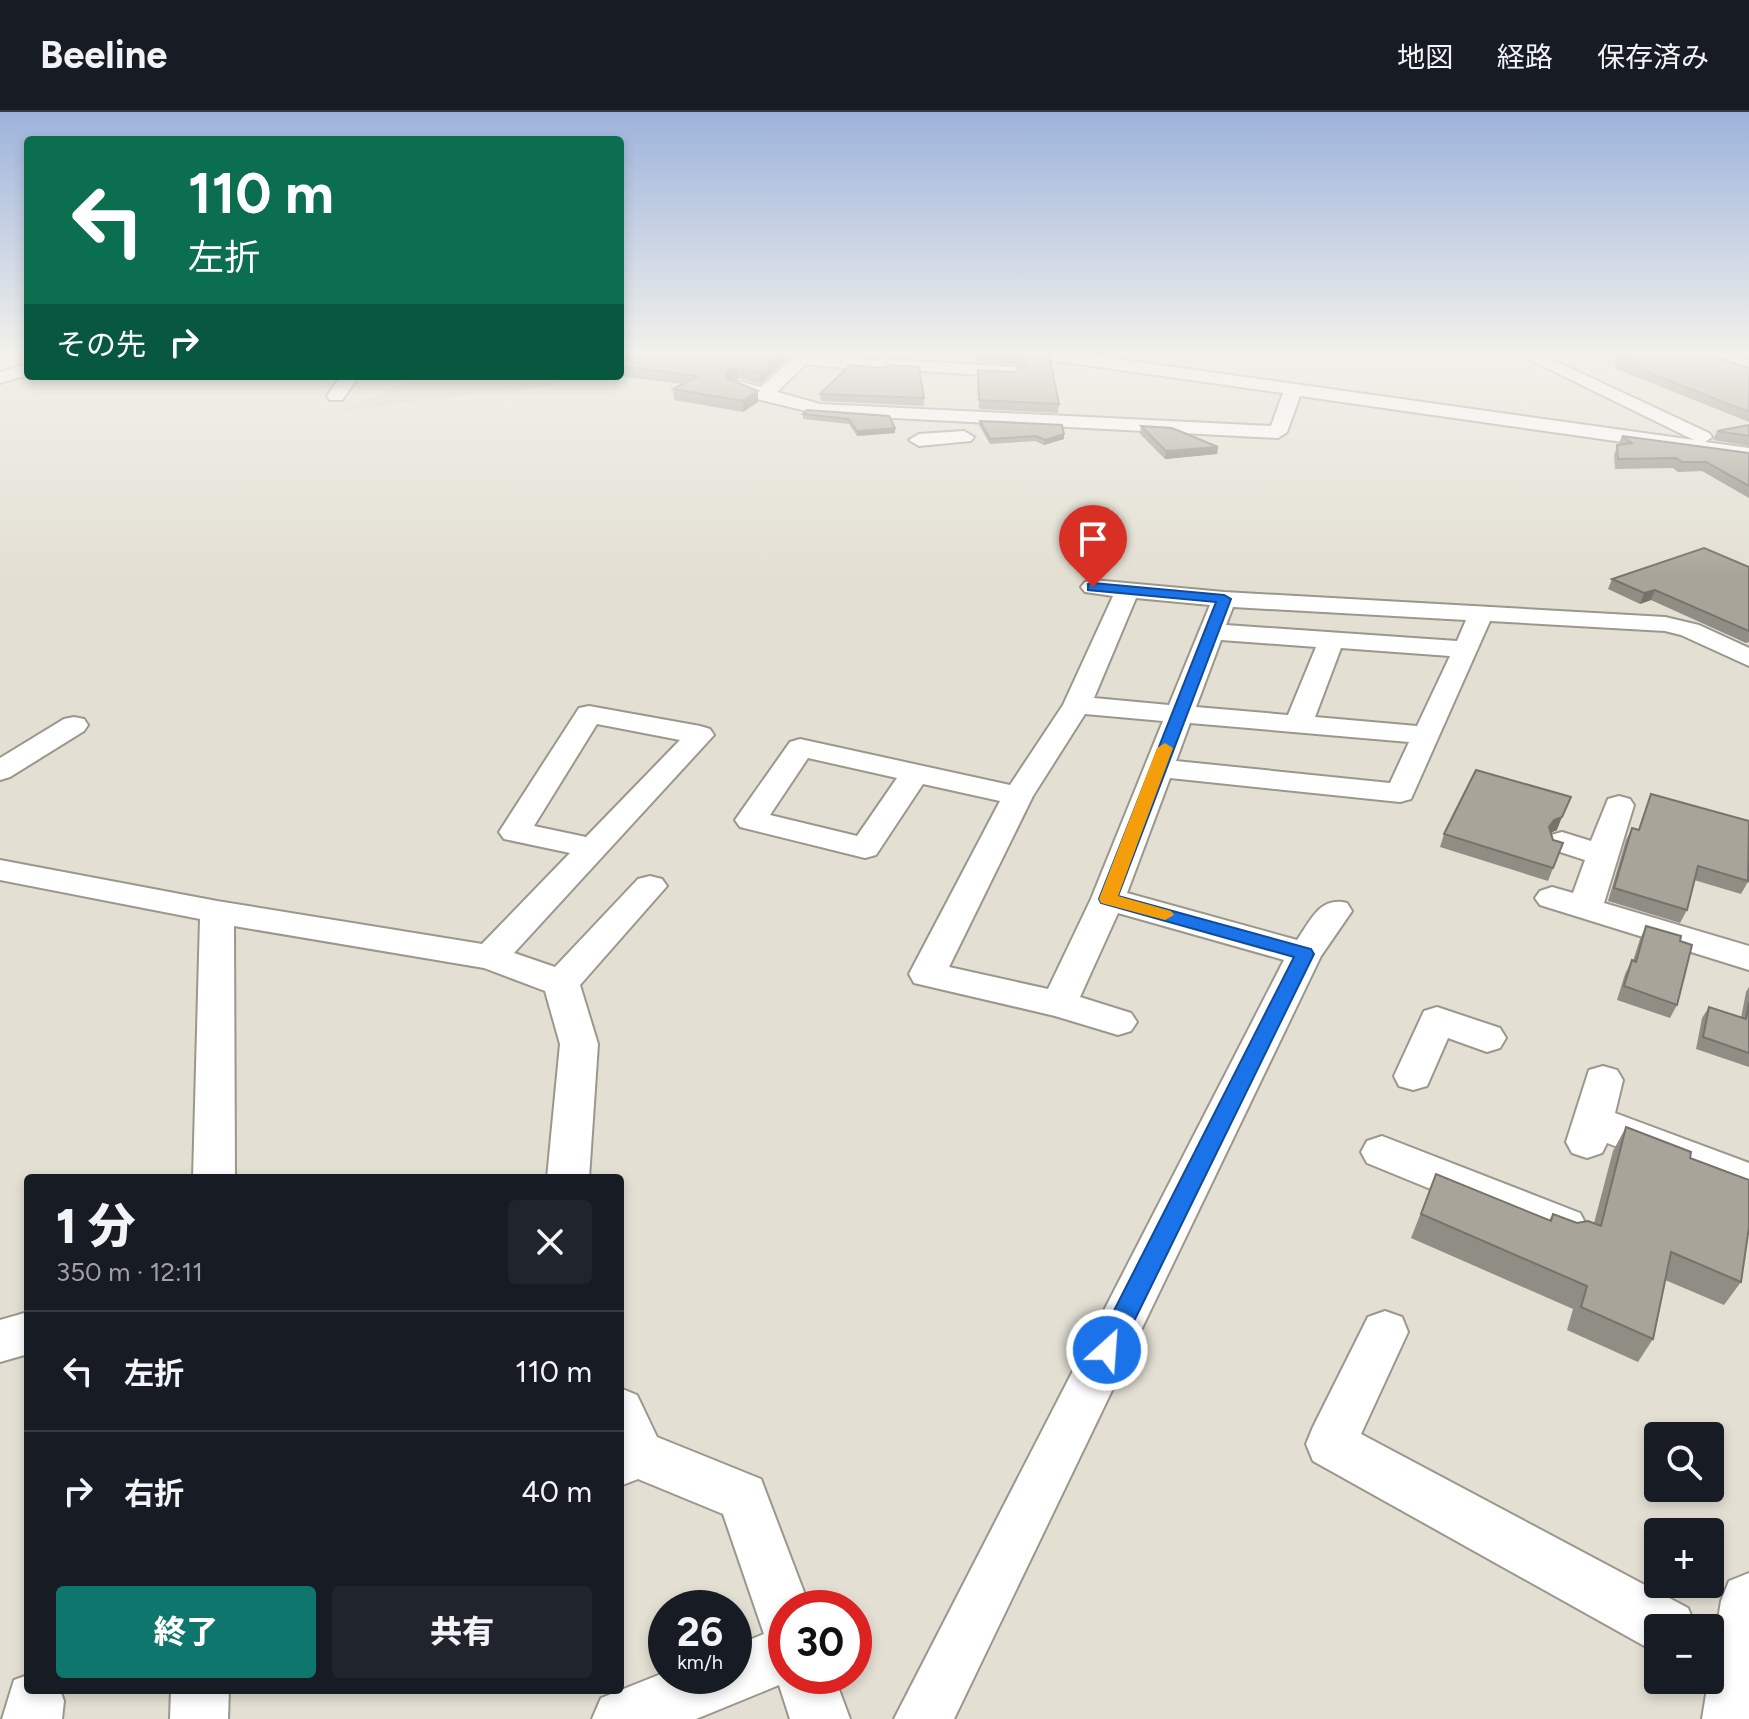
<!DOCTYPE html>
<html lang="ja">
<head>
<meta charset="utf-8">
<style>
	body { margin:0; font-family:Figtree,"Noto Sans JP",sans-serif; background:#20242c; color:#f1f3f6; height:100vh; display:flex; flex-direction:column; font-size:30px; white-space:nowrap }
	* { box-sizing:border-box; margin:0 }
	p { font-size:26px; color:#9ea1a6 }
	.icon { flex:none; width:44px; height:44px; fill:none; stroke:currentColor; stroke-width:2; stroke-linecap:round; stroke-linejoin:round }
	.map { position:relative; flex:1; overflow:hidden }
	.panel { position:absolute; left:24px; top:1062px; width:600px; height:520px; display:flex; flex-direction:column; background:#171b24; border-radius:8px; box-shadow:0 4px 12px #0003 }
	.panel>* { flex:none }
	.hud { position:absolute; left:24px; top:24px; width:600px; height:244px; border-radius:8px; box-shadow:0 4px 12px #0003; background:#0b6e4f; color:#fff; overflow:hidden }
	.controls { position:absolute; left:1644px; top:1310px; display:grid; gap:16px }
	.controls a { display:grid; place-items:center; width:80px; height:80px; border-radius:8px; background:#171b24; box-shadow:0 4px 12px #0003; font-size:40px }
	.speed { position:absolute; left:648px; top:1478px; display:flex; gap:16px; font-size:40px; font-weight:700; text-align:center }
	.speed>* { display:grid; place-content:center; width:104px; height:104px; border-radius:50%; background:#171b24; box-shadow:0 4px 12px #0003; line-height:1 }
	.speed small { font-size:20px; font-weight:400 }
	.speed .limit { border:12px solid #d22; background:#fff; color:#111 }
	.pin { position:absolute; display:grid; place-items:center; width:68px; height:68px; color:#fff; margin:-82px -34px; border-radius:50% 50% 50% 0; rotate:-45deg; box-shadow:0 0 8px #0007 }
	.pin .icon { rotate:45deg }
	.me { position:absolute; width:88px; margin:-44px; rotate:26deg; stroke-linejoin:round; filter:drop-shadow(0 0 6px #0008) }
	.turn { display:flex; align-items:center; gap:28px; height:168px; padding:0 32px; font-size:36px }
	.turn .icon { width:104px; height:104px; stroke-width:2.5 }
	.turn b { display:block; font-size:56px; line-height:68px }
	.then { display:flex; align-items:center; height:76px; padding:0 32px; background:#0003; gap:16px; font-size:30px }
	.round { display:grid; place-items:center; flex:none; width:84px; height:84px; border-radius:8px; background:#20242c }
	.headline { display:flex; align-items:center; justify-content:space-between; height:136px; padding:0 32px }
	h1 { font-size:48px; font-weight:800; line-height:60px }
	.primary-button { display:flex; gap:16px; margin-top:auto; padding:16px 32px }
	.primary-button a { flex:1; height:92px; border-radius:8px; background:#0f766e; color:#fff; font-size:32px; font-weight:800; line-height:92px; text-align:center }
	.primary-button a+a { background:#20242c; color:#f1f3f6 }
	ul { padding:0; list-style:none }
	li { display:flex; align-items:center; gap:24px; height:120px; padding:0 32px; border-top:2px solid #363941 }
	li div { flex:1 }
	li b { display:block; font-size:30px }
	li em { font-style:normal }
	header { display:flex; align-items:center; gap:48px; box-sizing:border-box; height:112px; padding:0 40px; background:#171b24; border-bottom:2px solid #363941 }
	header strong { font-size:38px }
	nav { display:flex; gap:44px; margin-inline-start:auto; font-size:28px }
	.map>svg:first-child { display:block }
</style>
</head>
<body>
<header>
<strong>Beeline</strong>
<nav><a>地図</a><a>経路</a><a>保存済み</a></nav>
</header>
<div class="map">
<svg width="1749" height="1607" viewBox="0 0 1749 1607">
	<rect width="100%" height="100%" fill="#e3dfd3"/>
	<!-- built -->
	<polygon fill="#d9d3c0" points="418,264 567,264 549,274 340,299"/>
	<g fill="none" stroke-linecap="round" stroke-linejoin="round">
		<defs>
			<g id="minor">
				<polygon points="1013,239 1059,239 1694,328 1512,239 1534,239 1709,321 1712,325 1705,330 1749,336 1749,348 1300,284 1287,320 1278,326 819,302 757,287 728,274 737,269 761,275 796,243 802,242 875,249 882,247 1015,255 1024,260 1015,265 889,257 882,260 806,252 777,280 820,292 1271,314 1283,281 1021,244"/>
				<polygon points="28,252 28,263 0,271 0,260"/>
				<polygon points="341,264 359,264 342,288 330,288 327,284"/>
				<polygon points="964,319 974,325 971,329 919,334 909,328 919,322"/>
				<path d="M1093 468 1224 480 1665 505 1699 513 1749 536V554L1681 523 1665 519 1490 509 1411 687 1400 690 1170 666 1127 781 1297 828C1311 808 1320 784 1347 791L1352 799 1321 844 954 1607H894L1284 848 1118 801 1080 885 1131 901 1137 910 1131 919 1118 923 1055 904 914 871 909 862 1000 689 923 672 876 743 865 746 740 715 735 708 790 630 800 627 1010 673 1063 593 1113 484 1085 480 1081 475 1085 470ZM1136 486 1210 493 1169 593 1094 586ZM1233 495 1466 508 1457 529 1226 513ZM1221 528 1316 535 1288 603 1196 595ZM1341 536 1450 544 1417 614 1315 605ZM1085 602 1163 609 1091 787 1048 877 949 855 1033 684ZM1190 611 1409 630 1390 671 1176 649ZM808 646 897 666 857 724 770 703Z"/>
				<path d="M589 594 700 614 710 617 714 623 514 841 555 855 638 767 650 764 662 767 667 774 580 873 598 932 589 1066H547L560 932 545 879 484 856 234 814 235 1066H193L200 807 0 768V748L217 789 482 832 570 741 504 727 499 720 579 596ZM597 612 680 628 586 725 534 714Z"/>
				<polygon points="74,605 84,607 88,613 84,619 10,665 0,668 0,646 64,607"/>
				<polygon points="1619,684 1630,687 1634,693 1604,791 1749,834 1749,858 1540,793 1535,786 1540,779 1552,775 1573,781 1585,748 1551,737 1546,730 1551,723 1562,720 1591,729 1608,687"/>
				<polygon points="1437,895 1500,916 1506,926 1500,936 1487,940 1448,926 1427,974 1413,978 1399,974 1394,964 1424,899"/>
				<polygon points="1603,954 1617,958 1623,968 1615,1001 1749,1051 1749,1085 1607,1031 1602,1041 1587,1046 1572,1041 1566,1030 1589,958"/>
				<polygon points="1382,1024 1580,1101 1587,1114 1580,1127 1565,1132 1367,1051 1361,1040 1367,1029"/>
				<polygon points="1385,1199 1402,1205 1408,1220 1361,1322 1688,1496 1696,1516 1658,1516 1658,1540 1648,1536 1313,1349 1306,1332 1313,1315 1368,1205"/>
				<polygon points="28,1200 28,1242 0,1250 0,1208"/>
				<polygon points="620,1276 637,1283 657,1325 761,1367 810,1496 786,1496 786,1564 834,1564 850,1607 790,1607 779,1573 696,1607 592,1607 601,1586 666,1560 666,1564 734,1564 734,1534 764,1522 723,1402 638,1367 620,1374"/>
				<polygon points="1749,1461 1749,1607 1702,1607 1708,1570 1706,1568 1710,1568 1710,1516 1697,1516 1710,1511 1717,1514 1721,1489 1729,1469"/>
				<polygon points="28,1563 28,1578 60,1578 64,1589 62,1607 2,1607 14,1568"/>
				<polygon points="171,1578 229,1578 228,1607 170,1607"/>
			</g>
			<polygon id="highway" points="1692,239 1723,239 1749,249 1749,263 1694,244"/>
		</defs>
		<!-- minor casing -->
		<use href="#minor" stroke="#9b978c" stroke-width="4"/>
		<!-- highway casing -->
		<use href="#highway" stroke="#9b978c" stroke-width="4"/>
		<!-- minor -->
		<use href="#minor" fill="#fff" fill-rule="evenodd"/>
		<!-- highway -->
		<use href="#highway" fill="#fff" fill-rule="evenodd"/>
	</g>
	<!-- wall -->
	<g fill="#908d84">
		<polygon points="620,239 818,239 818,240 794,241 760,272 738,266 733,268 758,279 758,290 743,300 674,288 673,277 682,272 618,264 620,264"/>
		<polygon points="869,239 916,239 916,246 869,245"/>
		<polygon points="976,239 1030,239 1059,292 1058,301 979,297 978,258 1015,260 1021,256 1015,252 977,250"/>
		<polygon points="1595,239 1698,239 1749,256 1749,310 1614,256 1617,248"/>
		<polygon points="1732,239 1749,239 1749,246"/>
		<polygon points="522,264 558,264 549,268"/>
		<polygon points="820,282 924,286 924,294 821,289"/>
		<polygon points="803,302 889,304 895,321 857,324 849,312 803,307"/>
		<polygon points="980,309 1064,322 1064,327 1044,333 1035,329 990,332 979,313"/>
		<polygon points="1749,313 1749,334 1713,328 1717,319"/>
		<polygon points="1141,314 1218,335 1217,342 1165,347 1140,322"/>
		<polygon points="1622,324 1749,341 1749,386 1702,359 1678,360 1673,356 1615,357 1614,342"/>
		<polygon points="1749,455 1749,530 1746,531 1651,488 1640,492 1608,477 1612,467"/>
		<polygon points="1651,682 1749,709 1749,771 1748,770 1741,782 1694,768 1687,798 1680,811 1608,789 1626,728 1632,716 1638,718"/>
		<polygon points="1557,718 1551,721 1553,728 1563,731 1548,769 1440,735 1444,722"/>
		<polygon points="1646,814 1680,829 1677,893 1670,906 1617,888 1625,862 1632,848 1633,849 1640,827"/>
		<polygon points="1749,875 1749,955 1696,937 1702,906 1709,895 1741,906 1746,880"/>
		<polygon points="1626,1015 1690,1046 1741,1170 1724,1193 1665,1168 1653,1227 1638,1250 1567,1218 1573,1197 1411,1126 1436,1062 1549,1108 1553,1102 1577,1111 1594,1111 1613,1039"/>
	</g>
	<!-- shaded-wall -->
	<g fill="#76736b">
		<polygon points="783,239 794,239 794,241 760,272 760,261"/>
		<polygon points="737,255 738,266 727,271 726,260"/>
		<polygon points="548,264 558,264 549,268"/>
		<polygon points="758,279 758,290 743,300 743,289"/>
		<polygon points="895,316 895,321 857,324 857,319"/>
		<polygon points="1064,322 1064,327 1044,333 1045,328"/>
		<polygon points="1218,335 1217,342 1165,347 1166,339"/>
		<polygon points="1655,478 1651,488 1640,492 1644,481"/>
		<polygon points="1562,705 1557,718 1549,721 1549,715 1554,708"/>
	</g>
	<!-- building -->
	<g fill="#a8a499" stroke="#76736b" stroke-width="2">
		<polygon points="620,239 783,239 760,261 737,255 726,260 726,266 758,279 743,289 673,277 698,264 620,254"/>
		<polygon points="977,239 1030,239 1049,243 1059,292 979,288 978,258 1015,260 1027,251 1016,244 977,242"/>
		<polygon points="1617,239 1698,239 1749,256 1749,300 1617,248 1631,245"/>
		<polygon points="850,253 882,256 890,253 919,255 924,286 820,282"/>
		<polygon points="807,298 889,304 895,316 857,319 849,307 803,302"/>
		<polygon points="980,309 1062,313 1064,322 1045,328 1036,324 990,327"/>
		<polygon points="1749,313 1749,324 1717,319"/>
		<polygon points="1141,314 1172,316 1218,335 1166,339"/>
		<polygon points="1622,324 1749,341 1749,374 1706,350 1682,350 1676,346 1618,347 1617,333 1632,331"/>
		<polygon points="1704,436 1749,455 1749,519 1655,478 1644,481 1612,467"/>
		<polygon points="1476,658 1571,685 1562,705 1554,708 1549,715 1553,728 1563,731 1553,756 1444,722"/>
		<polygon points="1651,682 1749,709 1748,769 1698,754 1687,798 1614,776 1632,716 1639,718"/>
		<polygon points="1646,814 1681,824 1680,829 1692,833 1677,893 1624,874 1632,848 1636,850"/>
		<polygon points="1749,890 1749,941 1703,925 1709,895 1746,907"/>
		<polygon points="1626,1015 1691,1040 1690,1046 1749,1068 1749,1115 1741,1170 1671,1140 1653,1227 1581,1195 1587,1174 1421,1102 1436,1062 1551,1109 1553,1102 1577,1111 1588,1109 1601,1114"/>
	</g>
	<!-- sky -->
	<linearGradient id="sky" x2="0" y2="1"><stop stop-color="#9db3dc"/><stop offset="0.52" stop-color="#f2f1eb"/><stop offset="1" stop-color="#f2f1eb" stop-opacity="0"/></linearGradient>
	<rect width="1749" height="464" fill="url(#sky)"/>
	<!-- route -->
	<polygon fill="#1a73e8" stroke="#114b97" stroke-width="2" points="1093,471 1224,483 1231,487 1118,784 1311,837 1314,842 1116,1246 1107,1250 1098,1246 1094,1238 1098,1230 1294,845 1101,791 1099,787 1216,490 1088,478 1088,472"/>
	<!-- slow -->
	<polygon fill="#f59e0b" points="1165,631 1173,636 1118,784 1171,799 1174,803 1165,808 1101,791 1099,787 1157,636"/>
</svg>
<div class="controls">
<a><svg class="icon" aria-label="search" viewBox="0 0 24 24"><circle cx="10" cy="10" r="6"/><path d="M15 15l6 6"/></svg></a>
<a>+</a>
<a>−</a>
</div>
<div class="speed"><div>26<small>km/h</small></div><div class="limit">30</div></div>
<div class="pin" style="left:1093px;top:475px;background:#d93025"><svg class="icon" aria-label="arrive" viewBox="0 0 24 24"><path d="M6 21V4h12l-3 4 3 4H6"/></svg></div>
<svg class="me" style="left:1107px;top:1238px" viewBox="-20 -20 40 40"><circle r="17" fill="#1a73e8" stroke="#fff" stroke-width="3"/><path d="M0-11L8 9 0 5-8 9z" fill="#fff"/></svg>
<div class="hud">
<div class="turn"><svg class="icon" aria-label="left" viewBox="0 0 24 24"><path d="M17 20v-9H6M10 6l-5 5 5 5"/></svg><div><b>110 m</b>左折</div></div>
<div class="then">その先<svg class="icon" aria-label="right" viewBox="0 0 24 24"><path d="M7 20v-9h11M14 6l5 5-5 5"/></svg></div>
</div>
<section class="panel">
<div class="headline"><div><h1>1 分</h1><p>350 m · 12:11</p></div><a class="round"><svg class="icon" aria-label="close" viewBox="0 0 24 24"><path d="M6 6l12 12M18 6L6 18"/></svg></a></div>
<ul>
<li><svg class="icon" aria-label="left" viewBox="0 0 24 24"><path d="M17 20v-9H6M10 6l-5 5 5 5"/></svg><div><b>左折</b></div><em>110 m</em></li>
<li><svg class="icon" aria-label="right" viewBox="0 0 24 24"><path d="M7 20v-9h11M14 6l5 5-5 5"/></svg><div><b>右折</b></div><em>40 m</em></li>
</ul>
<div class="primary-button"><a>終了</a><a>共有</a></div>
</section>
</div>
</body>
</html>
